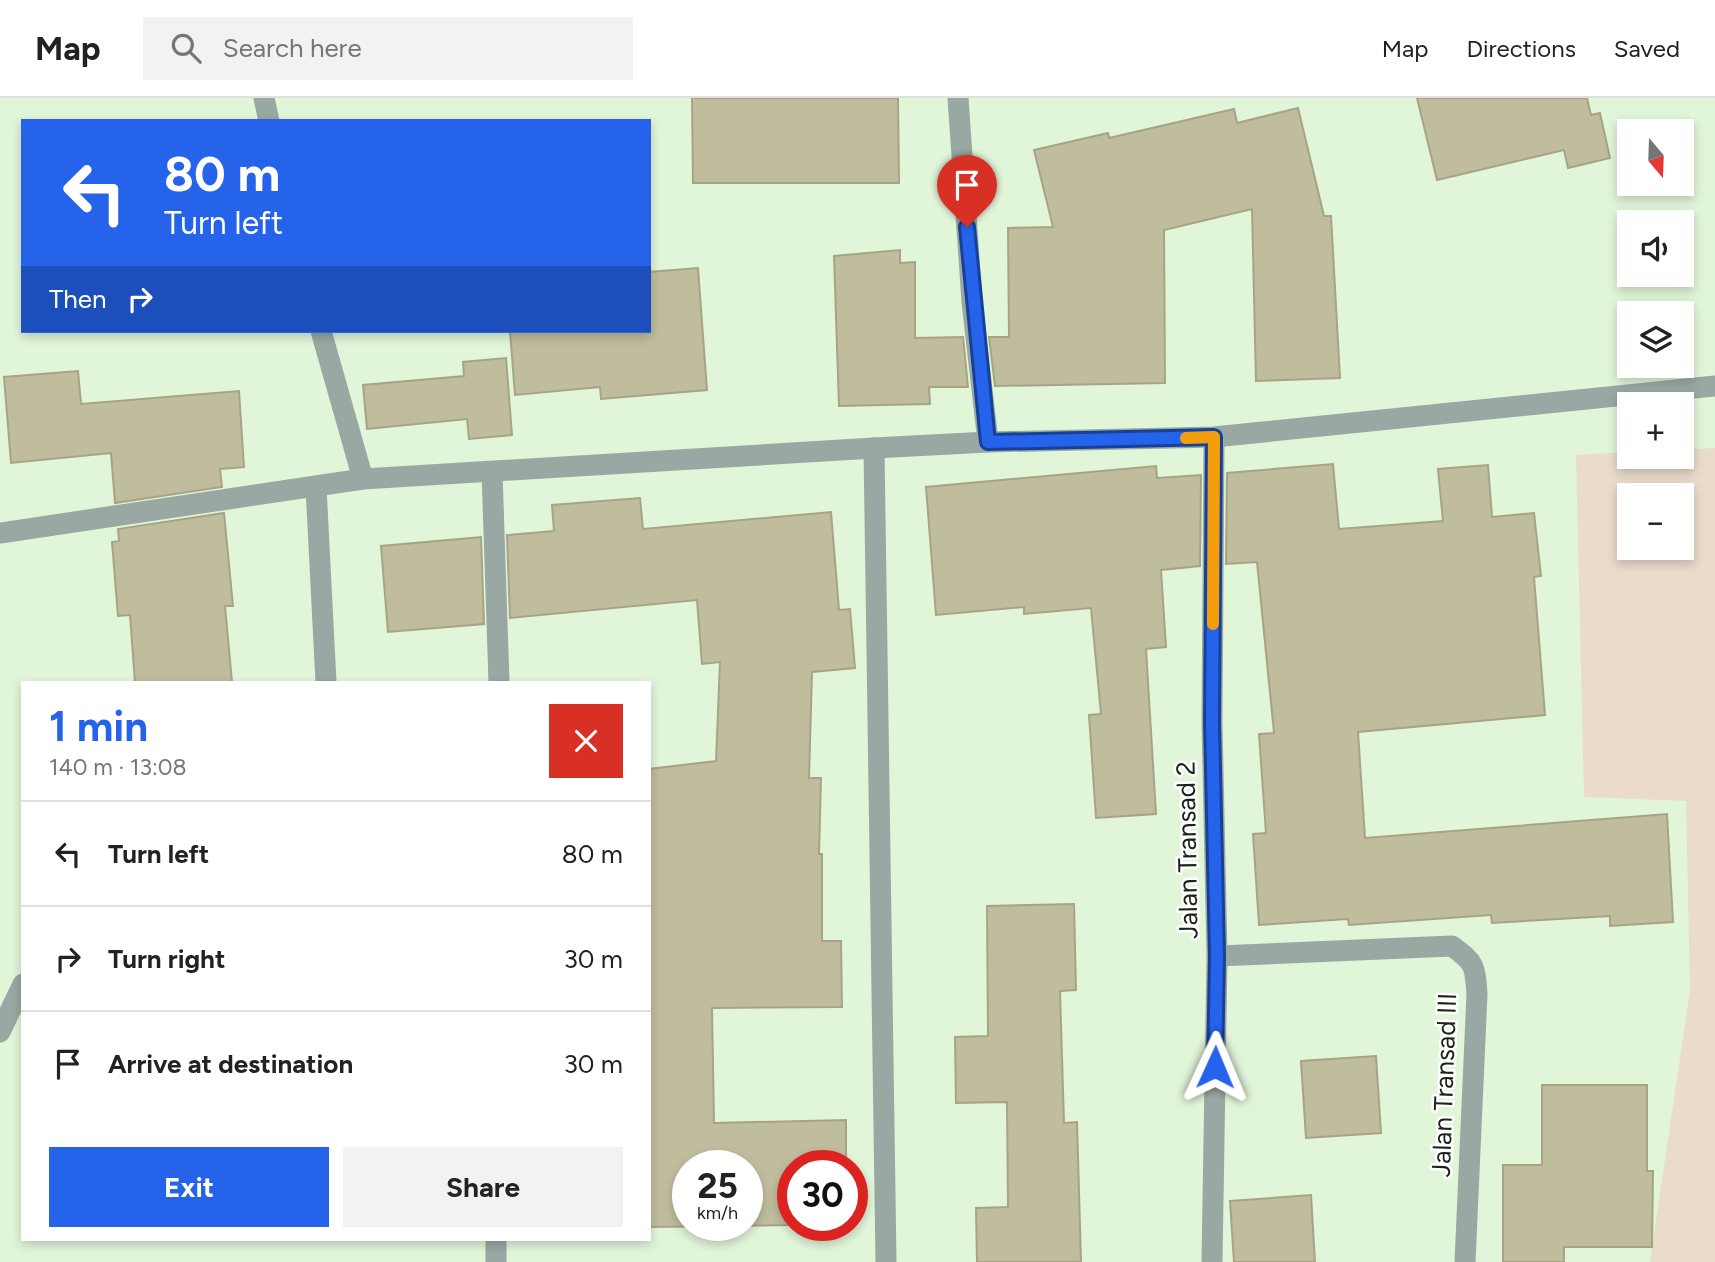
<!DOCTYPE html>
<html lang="en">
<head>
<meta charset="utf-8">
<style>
	body { margin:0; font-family:Figtree,sans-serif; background:#f2f2f2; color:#222; height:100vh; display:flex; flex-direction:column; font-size:26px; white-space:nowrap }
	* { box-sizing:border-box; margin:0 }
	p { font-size:23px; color:#767676 }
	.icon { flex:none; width:38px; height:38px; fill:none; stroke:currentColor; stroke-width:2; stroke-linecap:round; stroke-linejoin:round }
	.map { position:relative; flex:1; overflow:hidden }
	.drawer { position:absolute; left:21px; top:583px; width:630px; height:560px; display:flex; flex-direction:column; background:#fff; border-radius:0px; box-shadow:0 4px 10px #0003 }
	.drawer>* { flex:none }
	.banner { position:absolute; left:21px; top:21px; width:630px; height:214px; border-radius:0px; box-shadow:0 4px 10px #0003; background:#2563eb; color:#fff; overflow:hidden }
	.needle { width:46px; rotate:161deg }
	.tools { position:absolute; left:1617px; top:21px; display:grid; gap:14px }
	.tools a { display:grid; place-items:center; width:77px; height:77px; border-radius:0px; background:#fff; box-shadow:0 4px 10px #0003; font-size:35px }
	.speed { position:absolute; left:672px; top:1052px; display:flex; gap:14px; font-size:35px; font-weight:700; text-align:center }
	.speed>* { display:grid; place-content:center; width:91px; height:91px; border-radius:50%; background:#fff; box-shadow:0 4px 10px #0003; line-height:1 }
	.speed small { font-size:18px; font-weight:400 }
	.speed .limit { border:10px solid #d22; background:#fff; color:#111 }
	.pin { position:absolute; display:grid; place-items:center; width:60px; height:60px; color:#fff; margin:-72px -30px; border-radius:50% 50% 50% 0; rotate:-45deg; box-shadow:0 0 7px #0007 }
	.pin .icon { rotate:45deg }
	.me { position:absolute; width:77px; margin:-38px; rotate:1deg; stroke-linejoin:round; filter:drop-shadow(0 0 5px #0008) }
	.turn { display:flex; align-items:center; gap:24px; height:147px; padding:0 28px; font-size:32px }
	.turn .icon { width:91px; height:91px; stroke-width:2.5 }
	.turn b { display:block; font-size:49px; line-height:60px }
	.then { display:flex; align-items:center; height:66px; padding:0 28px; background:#0003; gap:14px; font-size:26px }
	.round { display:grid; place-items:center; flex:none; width:74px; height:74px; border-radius:0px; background:#f2f2f2 }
	.overview { display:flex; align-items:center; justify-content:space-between; height:119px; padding:0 28px }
	h1 { font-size:42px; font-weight:700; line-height:52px; color:#2563eb }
	.button { display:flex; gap:14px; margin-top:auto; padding:14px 28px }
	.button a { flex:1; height:80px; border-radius:0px; background:#2563eb; color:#fff; font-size:28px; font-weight:700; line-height:80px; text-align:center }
	.button a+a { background:#f2f2f2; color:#222 }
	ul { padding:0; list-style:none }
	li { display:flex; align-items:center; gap:21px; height:105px; padding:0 28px; border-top:2px solid #e0e0e0 }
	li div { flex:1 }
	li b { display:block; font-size:26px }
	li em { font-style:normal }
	header { display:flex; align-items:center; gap:42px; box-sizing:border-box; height:98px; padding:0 35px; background:#fff; border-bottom:2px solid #e0e0e0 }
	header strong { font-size:33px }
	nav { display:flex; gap:38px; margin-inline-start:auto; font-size:24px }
	.search { width:490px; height:63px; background:#f2f2f2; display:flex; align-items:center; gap:18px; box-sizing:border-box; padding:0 24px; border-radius:0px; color:#767676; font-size:26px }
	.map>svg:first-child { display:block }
</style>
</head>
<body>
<header>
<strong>Map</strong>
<div class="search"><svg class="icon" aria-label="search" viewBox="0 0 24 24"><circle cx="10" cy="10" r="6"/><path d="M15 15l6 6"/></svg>Search here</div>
<nav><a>Map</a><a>Directions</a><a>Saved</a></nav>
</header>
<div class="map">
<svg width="1715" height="1164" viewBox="0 0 1715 1164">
	<rect width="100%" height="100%" fill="#e1f5d9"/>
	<!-- green -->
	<path fill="#eadbcb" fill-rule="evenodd" d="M1715 350V1164H1650L1690 892 1686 703 1584 699 1576 357 1629 354V359H1682V352ZM1629 397H1682V450H1629Z"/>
	<!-- building -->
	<g fill="#bfbd9d" stroke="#a7a485" stroke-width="2" fill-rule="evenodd">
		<polygon points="692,0 898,0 899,85 693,85"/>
		<polygon points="1417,0 1587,0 1591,17 1600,15 1610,60 1568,70 1564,52 1437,82"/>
		<polygon points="1298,10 1324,118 1331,118 1340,280 1256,283 1252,111 1164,132 1165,285 995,288 989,239 1009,239 1008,130 1053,129 1034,52 1108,35 1109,40 1234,11 1237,25"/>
		<polygon points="900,152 900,165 915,164 915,240 963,239 968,289 929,289 930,306 839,308 834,158"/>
		<polygon points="698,170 707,292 601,301 600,289 515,297 510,233 649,233 649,174"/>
		<polygon points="506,260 512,337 469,341 467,321 367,331 363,287 464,278 463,264"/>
		<polygon points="78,273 81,306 239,293 244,369 220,371 222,389 115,405 111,355 11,365 4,279"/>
		<polygon points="1333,366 1339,431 1443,423 1438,371 1488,367 1492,419 1534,415 1541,478 1534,479 1545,617 1358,634 1365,740 1667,716 1673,824 1610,828 1610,818 1492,825 1491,817 1349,827 1348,821 1259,827 1253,736 1266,735 1259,636 1274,635 1257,464 1226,466 1227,375"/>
		<polygon points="1156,368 1157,380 1201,377 1200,468 1161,472 1166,549 1146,551 1156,716 1096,720 1089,617 1101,616 1091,510 1024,516 1024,509 936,517 926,389"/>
		<path d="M640 400 643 431 831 414 839 512 850 511 855 570 812 574 809 680H821L819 756H822V843H841L842 909 712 910 714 1025 846 1022V1066L793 1067V1127L649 1129V671L716 663 720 564 702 566 697 502 510 520 507 437 554 433 552 407ZM688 1068H747V1127H688Z"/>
		<polygon points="224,415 233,508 225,508 232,584 135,584 130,517 118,518 112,444 119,443 118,431"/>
		<polygon points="481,439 484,526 388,534 381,448"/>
		<polygon points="1074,806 1076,892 1060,893 1064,1025 1077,1024 1081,1164 977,1164 976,1110 1008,1109 1007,1004 956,1005 955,939 988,938 987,808"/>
		<polygon points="1376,958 1381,1035 1306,1040 1301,963"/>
		<polygon points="1542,987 1647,987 1647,1073 1653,1073 1652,1149 1564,1149 1564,1164 1503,1164 1503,1067 1542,1067"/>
		<polygon points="1311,1097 1315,1164 1234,1164 1230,1103"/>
	</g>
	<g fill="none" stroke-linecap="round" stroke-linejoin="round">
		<!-- street -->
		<g stroke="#99a8a2" stroke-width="21">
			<polyline points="264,0 269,23"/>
			<polyline points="321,233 363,381 874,350 886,1164"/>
			<polyline points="988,344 1214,339 1715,288"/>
			<polyline points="874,350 988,344 972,204 958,0"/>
			<polyline points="492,374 499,584"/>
			<polyline points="316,389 326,584"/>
			<polyline points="0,435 363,381"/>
			<path d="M1217 858 1452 848C1475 865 1475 867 1477 896L1465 1164"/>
			<polyline points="0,934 23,886"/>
			<polyline points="496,1164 496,1141"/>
			<polyline points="1212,1164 1217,858 1212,624 1214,339"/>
		</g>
	</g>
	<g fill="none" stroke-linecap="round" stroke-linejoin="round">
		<defs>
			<polyline id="route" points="967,129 988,344 1214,339 1212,624 1217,858 1215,969"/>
		</defs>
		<!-- route casing -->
		<use href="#route" stroke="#184099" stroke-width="18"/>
		<!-- route -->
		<use href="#route" stroke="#2563eb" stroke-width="12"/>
		<!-- slow -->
		<polyline stroke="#f59e0b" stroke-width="12" points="1186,340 1214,339 1213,526"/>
	</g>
	<g text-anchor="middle" stroke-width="5" stroke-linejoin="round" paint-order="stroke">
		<!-- street labels -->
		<g font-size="26" fill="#1b2318" stroke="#fff">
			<text transform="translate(1187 752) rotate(-91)" y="9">Jalan Transad 2</text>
			<text transform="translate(1444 987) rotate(-88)" y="9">Jalan Transad III</text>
		</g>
	</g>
</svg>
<div class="tools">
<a><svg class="needle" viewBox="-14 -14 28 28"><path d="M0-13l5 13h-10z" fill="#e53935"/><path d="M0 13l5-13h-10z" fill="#767676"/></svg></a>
<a><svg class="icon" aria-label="sound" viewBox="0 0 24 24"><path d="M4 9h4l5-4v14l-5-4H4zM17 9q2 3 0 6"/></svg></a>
<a><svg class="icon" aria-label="layers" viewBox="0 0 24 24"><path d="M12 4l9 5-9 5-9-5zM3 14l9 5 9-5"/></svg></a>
<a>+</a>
<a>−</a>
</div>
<div class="speed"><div>25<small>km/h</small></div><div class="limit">30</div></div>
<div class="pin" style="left:967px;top:129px;background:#d93025"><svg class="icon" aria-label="arrive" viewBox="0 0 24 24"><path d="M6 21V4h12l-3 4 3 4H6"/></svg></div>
<svg class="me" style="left:1215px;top:969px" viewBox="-20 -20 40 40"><path d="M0-17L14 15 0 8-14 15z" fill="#2563eb" stroke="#fff" stroke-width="4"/></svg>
<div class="banner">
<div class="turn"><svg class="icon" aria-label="left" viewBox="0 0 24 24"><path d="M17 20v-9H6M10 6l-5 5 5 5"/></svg><div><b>80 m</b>Turn left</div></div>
<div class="then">Then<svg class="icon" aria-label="right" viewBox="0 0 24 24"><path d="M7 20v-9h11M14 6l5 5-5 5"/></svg></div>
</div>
<section class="drawer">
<div class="overview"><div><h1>1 min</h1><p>140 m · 13:08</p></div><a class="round" style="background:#d93025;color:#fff"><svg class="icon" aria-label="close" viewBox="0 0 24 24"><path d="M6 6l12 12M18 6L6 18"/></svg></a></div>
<ul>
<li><svg class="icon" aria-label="left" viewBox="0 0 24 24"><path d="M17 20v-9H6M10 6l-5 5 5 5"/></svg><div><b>Turn left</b></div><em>80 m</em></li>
<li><svg class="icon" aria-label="right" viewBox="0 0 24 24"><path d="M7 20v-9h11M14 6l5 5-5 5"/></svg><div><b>Turn right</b></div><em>30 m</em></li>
<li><svg class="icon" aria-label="arrive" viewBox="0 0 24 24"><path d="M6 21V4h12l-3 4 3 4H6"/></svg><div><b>Arrive at destination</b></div><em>30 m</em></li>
</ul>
<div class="button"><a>Exit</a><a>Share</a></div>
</section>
</div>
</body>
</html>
